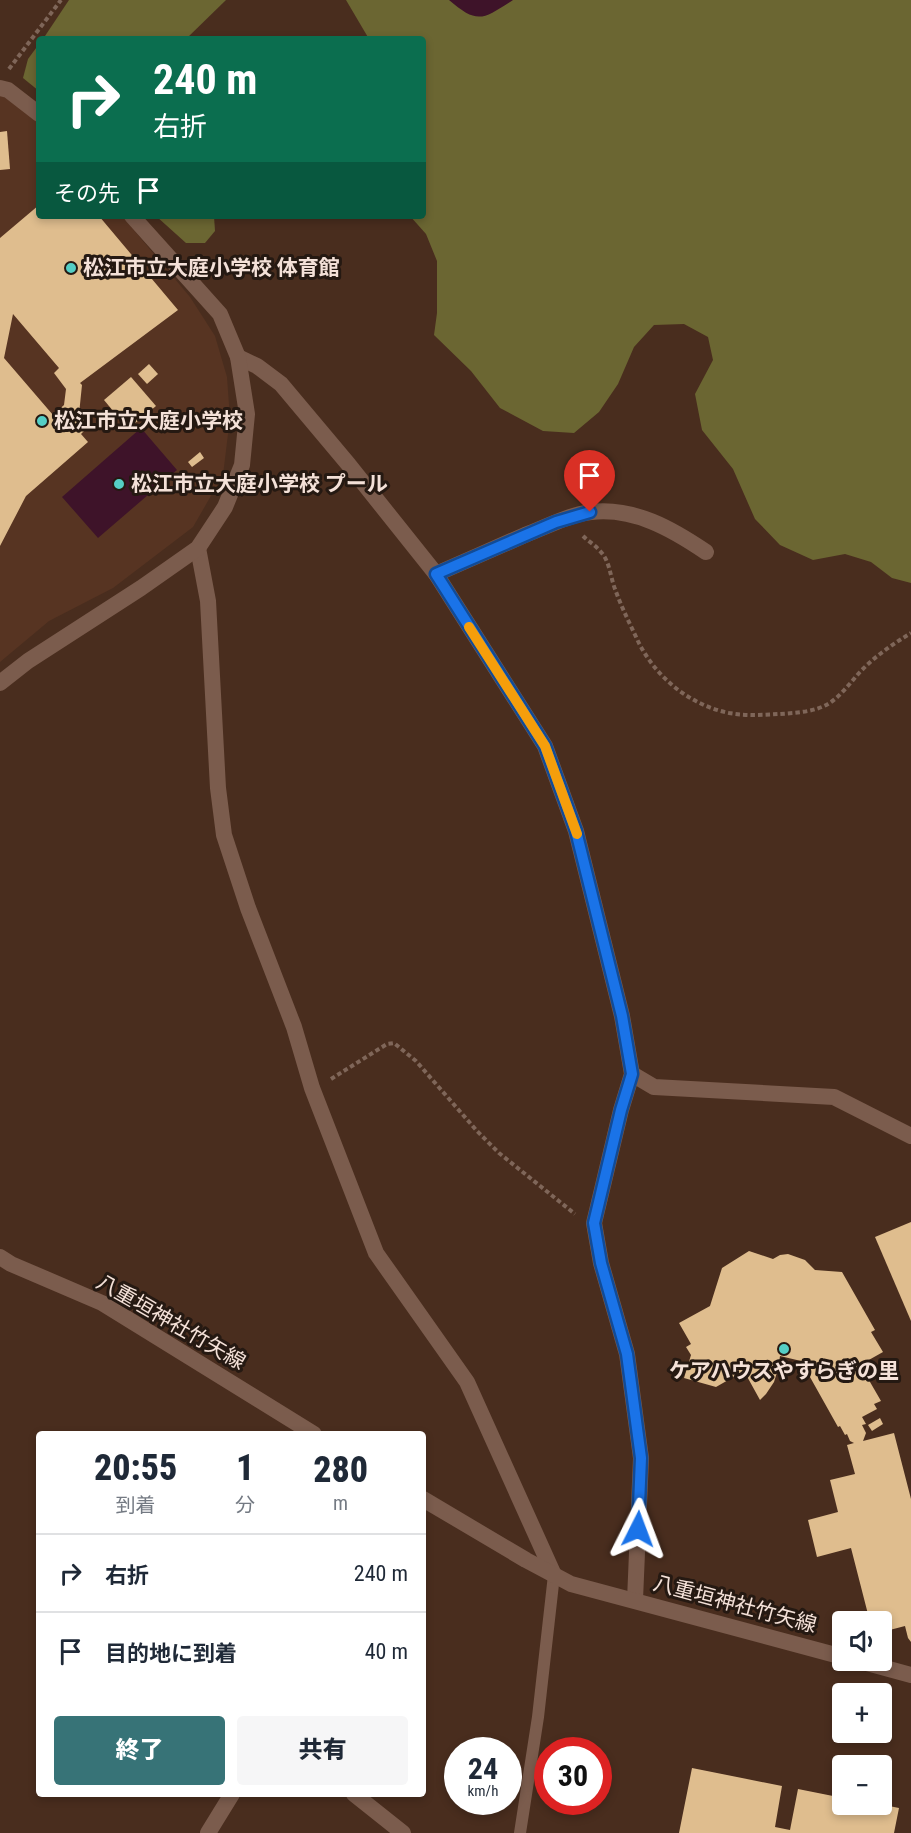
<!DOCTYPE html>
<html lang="ja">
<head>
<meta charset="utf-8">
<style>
	body { margin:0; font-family:"Roboto Condensed","Noto Sans JP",sans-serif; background:#f6f6f7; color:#1f2937; height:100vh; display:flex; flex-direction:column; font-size:22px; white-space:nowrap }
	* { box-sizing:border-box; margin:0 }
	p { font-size:20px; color:#747a83 }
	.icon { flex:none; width:33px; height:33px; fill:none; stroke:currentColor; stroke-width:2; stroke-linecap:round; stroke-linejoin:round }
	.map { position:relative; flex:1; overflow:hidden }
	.drawer { position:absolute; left:36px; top:1431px; width:390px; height:366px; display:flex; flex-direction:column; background:#fff; border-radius:6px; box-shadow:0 3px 9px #0003 }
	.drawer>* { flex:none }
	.guide { position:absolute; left:36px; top:36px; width:390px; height:183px; border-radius:6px; box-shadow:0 3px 9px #0003; background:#0b6e4f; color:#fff; overflow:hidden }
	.fabs { position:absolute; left:832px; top:1611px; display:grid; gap:12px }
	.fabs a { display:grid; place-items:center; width:60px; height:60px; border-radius:6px; background:#fff; box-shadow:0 3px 9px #0003; font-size:30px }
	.speed { position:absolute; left:444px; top:1737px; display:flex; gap:12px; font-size:30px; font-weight:700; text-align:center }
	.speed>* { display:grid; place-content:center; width:78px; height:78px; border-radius:50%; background:#fff; box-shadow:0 3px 9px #0003; line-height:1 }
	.speed small { font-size:15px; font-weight:400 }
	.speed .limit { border:9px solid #d22; background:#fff; color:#111 }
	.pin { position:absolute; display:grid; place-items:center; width:51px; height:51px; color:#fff; margin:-62px -26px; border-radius:50% 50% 50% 0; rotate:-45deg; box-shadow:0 0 6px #0007 }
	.pin .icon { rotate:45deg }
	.me { position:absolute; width:66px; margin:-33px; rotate:3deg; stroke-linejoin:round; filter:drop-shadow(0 0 4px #0008) }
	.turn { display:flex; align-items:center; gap:21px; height:126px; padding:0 18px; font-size:27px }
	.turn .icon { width:78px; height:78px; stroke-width:2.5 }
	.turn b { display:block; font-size:42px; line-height:51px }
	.then { display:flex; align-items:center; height:57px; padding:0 18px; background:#0003; gap:12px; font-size:22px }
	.eta { display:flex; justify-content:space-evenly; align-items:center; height:102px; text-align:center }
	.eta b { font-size:36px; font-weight:800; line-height:42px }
	.primary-button { display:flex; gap:12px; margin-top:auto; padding:12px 18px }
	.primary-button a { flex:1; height:69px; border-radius:6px; background:#377377; color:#fff; font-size:24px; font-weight:800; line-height:69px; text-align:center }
	.primary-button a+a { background:#f6f6f7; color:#1f2937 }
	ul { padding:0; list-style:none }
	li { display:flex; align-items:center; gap:18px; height:78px; padding:0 18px; border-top:2px solid #e0e1e3 }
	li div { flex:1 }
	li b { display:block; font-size:22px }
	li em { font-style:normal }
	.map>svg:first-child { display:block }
</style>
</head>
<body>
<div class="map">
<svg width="911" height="1833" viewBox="0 0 911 1833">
	<rect width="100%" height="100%" fill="#492d1e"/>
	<!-- built -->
	<polygon fill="#573422" points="0,94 39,122 39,216 122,216 190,297 215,336 227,377 230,418 223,475 193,527 113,588 49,621 0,662"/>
	<!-- forest -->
	<g fill="#6b6632">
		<polygon points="69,0 226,0 186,39 43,39"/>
		<polygon points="346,0 911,0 911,583 892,578 871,562 845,554 813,560 780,545 755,519 733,469 702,430 695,394 713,360 708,337 684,324 654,325 634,347 618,384 599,412 574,433 543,431 500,408 471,371 434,335 437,313 437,261 426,234 410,216 423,216 423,39 369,39"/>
		<polygon points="39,44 39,91 23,78 28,59"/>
		<polygon points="156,216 214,216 215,231 205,243 186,243"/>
	</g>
	<!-- water -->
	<g fill="#3e1329">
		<path d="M449 0H513C483 19 478 25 449 0Z"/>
		<polygon points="141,428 177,470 98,538 62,497"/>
	</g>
	<!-- building -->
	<g fill="#dfbd8e" fill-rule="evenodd">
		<polygon points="7,131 10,169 0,170 0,132"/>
		<path d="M39 205V216H99L178 310 80 383 82 385 79 414 89 426 81 434 88 442 26 496 0 546V238ZM13 314 59 368 54 373 66 389 64 405 53 415 4 358Z"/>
		<polygon points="149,364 158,374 147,384 138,374"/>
		<polygon points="131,377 156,406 128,429 104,400"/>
		<polygon points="200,452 204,458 192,467 188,462"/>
		<polygon points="911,1222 911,1321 875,1237"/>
		<polygon points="749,1251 773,1259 780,1255 788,1254 805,1260 815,1270 842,1272 875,1330 871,1332 883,1352 867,1361 866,1375 881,1401 874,1404 877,1409 862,1417 866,1424 862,1425 866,1433 863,1441 894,1433 911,1499 911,1642 908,1638 905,1626 882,1632 882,1622 870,1622 851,1548 817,1557 808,1520 838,1512 830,1480 855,1474 847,1445 854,1443 850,1441 847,1434 845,1435 840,1426 838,1427 801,1361 780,1356 778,1369 774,1382 766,1394 760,1400 744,1371 716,1387 684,1378 691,1355 686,1347 691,1344 679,1323 710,1306 722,1268"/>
		<polygon points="880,1418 883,1424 872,1431 868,1425"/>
		<polygon points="692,1768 782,1786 775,1827 790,1830 798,1789 843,1798 843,1804 879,1804 899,1808 894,1833 679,1833"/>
	</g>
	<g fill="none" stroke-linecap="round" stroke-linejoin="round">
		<!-- path -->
		<g stroke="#7f6659" stroke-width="4" stroke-dasharray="4.5 3" stroke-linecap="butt">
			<polyline points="9,69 61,0"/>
			<path d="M583 536C588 541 595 545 600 551 610 561 610 576 615 589 621 606 629 622 637 639 654 676 689 705 729 713 746 716 763 715 779 714 795 713 814 712 828 704 841 696 850 683 860 672 875 656 893 644 911 633"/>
			<polyline points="331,1079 387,1044 394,1043 416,1061 477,1131 499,1153 575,1214"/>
		</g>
		<!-- service -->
		<polyline stroke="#7b5c4d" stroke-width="12" points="520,1833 538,1717 554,1575"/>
		<!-- minor -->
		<g stroke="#7b5c4d" stroke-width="16">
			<polyline points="0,88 8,90 39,114"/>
			<polyline points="238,357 257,366 281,384 349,465 436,574 545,746 576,831 622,1016 632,1074 621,1110 594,1223 601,1263 627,1354 641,1458 635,1600"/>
			<polyline points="198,548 208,601 218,788 224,835 248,908 294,1027 312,1088 376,1253 467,1382 554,1575"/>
			<path d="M436 574C466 561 495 548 525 535 546 527 568 515 591 512 634 507 672 529 706 552"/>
			<polyline points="0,683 28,661 141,588 198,548 225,507 242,465 247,414 238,357 220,314 132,216"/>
			<polyline points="632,1074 654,1087 834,1097 911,1136"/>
			<polyline points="354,1794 403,1833"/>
			<polyline points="208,1833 232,1794"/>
		</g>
		<!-- secondary -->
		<g stroke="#7b5c4d" stroke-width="16">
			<polyline points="0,1257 11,1264 102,1303 314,1434"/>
			<polyline points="423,1499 526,1560 571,1584 843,1657"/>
			<polyline points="856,1660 911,1675"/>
		</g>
	</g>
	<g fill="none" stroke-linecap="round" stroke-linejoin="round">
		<defs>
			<polyline id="route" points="590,512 556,522 436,574 545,746 576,831 622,1016 632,1074 621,1110 594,1223 601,1263 627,1354 641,1458 638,1529"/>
		</defs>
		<!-- route casing -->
		<use href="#route" stroke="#114b97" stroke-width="15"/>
		<!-- route -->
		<use href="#route" stroke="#1a73e8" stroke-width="10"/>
		<!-- slow -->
		<polyline stroke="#f59e0b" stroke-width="10" points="469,627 545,746 577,834"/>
	</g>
	<!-- markers -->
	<g fill="#55cec5" stroke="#251912" stroke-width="2">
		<circle cx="71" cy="268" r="6"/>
		<circle cx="42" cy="421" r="6"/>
		<circle cx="119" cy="484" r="6"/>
		<circle cx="784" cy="1349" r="6"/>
	</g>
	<g text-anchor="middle" stroke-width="6" stroke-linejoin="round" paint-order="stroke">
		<!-- poi labels -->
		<g font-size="21" font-weight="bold" fill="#f4e1d8" stroke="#251912" text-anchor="start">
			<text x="83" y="275">松江市立大庭小学校 体育館</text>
			<text x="54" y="428">松江市立大庭小学校</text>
			<text x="131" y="491">松江市立大庭小学校 プール</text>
			<text x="784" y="1378" text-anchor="middle">ケアハウスやすらぎの里</text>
		</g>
		<!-- street labels -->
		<g font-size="21" fill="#f4e1d8" stroke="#251912">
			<text transform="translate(171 1322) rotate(30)" y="7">八重垣神社竹矢線</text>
			<text transform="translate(735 1604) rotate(15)" y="7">八重垣神社竹矢線</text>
		</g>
	</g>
</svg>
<div class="fabs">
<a><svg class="icon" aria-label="sound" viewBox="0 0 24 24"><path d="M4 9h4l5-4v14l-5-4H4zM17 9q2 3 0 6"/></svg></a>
<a>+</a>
<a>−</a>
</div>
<div class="speed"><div>24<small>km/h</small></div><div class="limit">30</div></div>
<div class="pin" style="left:590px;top:512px;background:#d93025"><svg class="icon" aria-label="arrive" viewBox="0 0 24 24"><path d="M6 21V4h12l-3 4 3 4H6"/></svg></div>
<svg class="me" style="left:638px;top:1529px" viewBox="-20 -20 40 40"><path d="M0-17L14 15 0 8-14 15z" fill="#1a73e8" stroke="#fff" stroke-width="4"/></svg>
<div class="guide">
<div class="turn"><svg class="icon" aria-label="right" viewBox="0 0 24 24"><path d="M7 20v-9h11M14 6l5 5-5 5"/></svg><div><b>240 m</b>右折</div></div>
<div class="then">その先<svg class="icon" aria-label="arrive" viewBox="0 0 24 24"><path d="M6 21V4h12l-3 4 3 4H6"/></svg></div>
</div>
<section class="drawer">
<div class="eta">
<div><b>20:55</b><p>到着</p></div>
<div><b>1</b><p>分</p></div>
<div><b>280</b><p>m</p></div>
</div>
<ul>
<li><svg class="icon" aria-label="right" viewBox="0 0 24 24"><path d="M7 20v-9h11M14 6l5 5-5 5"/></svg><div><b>右折</b></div><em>240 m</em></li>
<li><svg class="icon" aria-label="arrive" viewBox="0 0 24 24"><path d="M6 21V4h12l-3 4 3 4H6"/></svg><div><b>目的地に到着</b></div><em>40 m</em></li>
</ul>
<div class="primary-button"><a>終了</a><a>共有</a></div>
</section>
</div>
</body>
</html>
